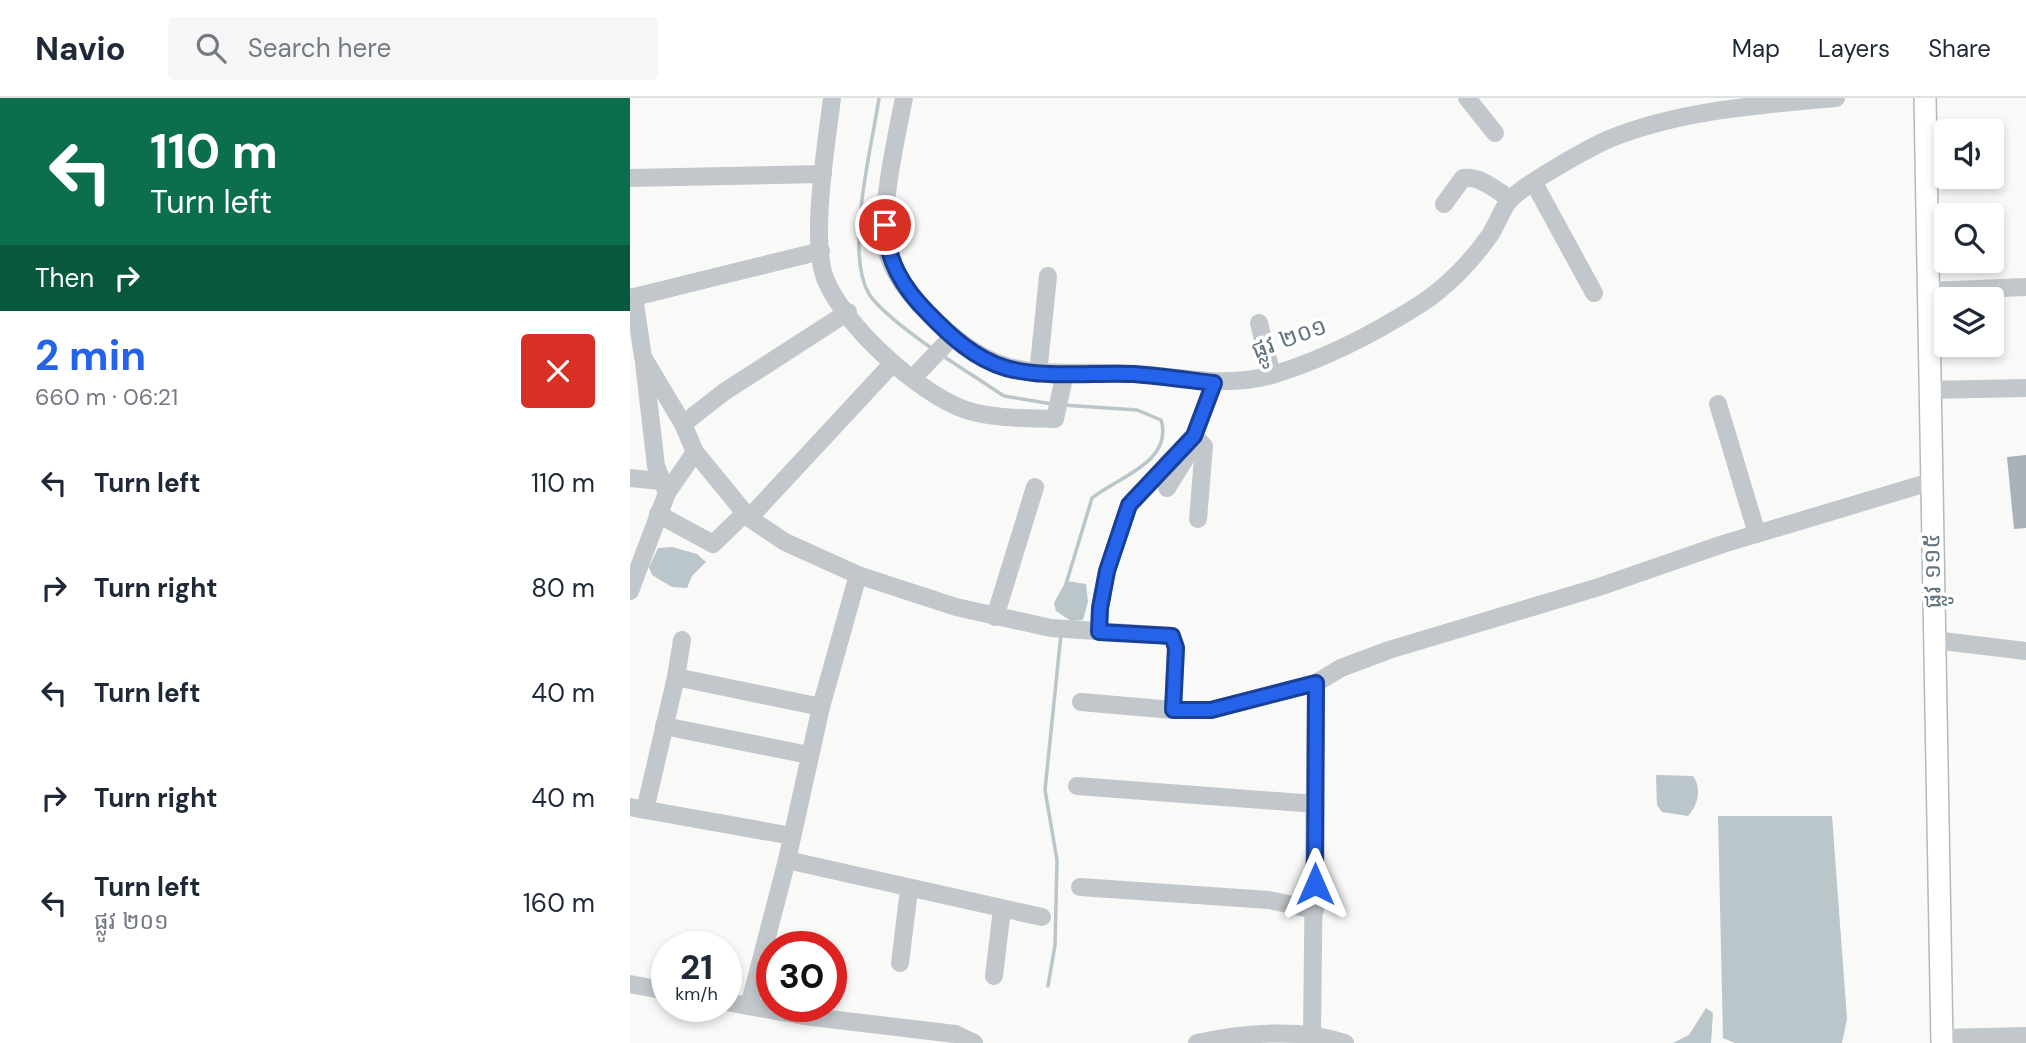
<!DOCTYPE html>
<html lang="en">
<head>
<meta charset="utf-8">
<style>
	body { margin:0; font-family:"DM Sans","Noto Sans Khmer",sans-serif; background:#f6f6f7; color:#1f2937; height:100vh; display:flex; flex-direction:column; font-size:26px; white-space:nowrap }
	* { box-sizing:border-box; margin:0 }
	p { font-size:23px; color:#747a83 }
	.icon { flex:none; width:38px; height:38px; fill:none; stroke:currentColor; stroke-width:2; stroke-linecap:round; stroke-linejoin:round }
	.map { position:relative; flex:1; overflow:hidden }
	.drawer { display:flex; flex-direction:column; background:#fff; width:630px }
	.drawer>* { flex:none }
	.top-card { background:#0b6e4f; color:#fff; overflow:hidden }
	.tools { position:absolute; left:1304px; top:21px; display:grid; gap:14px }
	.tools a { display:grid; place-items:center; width:70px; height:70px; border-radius:7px; background:#fff; box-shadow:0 4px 10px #0003; font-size:35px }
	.speed { position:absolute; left:21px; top:833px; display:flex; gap:14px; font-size:35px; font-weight:700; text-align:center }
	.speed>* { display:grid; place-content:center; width:91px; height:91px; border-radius:50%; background:#fff; box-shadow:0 4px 10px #0003; line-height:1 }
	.speed small { font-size:18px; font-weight:400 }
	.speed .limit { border:10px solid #d22; background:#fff; color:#111 }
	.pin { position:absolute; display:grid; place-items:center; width:60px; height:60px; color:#fff; margin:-30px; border:4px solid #fff; border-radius:50%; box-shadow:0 2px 7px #0007 }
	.me { position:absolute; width:77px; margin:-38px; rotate:0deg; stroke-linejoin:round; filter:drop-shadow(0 0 5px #0008) }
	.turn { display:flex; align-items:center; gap:24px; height:147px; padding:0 35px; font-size:32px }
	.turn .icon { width:91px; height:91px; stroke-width:2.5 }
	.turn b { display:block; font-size:49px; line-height:60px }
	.then { display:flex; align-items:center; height:66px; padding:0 35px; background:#0003; gap:14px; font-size:26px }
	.round { display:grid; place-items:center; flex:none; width:74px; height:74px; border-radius:7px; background:#f6f6f7 }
	.overview { display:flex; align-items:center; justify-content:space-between; height:119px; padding:0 35px }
	h1 { font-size:42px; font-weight:700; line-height:52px; color:#2563eb }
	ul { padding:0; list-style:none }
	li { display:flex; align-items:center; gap:21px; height:105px; padding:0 35px }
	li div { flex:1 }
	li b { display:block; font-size:26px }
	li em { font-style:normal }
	header { display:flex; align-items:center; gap:42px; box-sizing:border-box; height:98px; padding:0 35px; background:#fff; border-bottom:2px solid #e0e1e3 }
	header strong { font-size:33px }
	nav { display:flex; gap:38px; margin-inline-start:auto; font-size:24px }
	.search { width:490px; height:63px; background:#f6f6f7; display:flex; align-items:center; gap:18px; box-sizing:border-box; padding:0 24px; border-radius:7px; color:#747a83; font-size:26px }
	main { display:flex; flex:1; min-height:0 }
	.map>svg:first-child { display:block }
</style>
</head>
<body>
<header>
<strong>Navio</strong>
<div class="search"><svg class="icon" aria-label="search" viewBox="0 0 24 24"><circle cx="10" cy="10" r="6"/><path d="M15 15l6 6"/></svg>Search here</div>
<nav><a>Map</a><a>Layers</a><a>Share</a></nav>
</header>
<main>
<section class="drawer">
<div class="top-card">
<div class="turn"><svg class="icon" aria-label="left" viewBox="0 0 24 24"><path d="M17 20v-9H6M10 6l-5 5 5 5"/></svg><div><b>110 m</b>Turn left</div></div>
<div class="then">Then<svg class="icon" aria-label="right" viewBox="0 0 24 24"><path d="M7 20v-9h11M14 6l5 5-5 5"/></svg></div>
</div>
<div class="overview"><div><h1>2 min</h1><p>660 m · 06:21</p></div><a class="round" style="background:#d93025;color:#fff"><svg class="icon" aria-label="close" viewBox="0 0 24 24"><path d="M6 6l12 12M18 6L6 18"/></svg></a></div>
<ul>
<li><svg class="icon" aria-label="left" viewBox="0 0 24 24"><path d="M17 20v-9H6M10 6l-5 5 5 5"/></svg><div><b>Turn left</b></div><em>110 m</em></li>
<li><svg class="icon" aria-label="right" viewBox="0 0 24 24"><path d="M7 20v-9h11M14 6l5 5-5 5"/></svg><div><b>Turn right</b></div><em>80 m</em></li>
<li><svg class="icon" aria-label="left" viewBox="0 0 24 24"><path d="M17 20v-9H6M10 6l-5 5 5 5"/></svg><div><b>Turn left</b></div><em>40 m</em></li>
<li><svg class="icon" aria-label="right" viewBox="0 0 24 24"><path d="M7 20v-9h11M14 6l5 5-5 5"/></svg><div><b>Turn right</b></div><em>40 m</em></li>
<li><svg class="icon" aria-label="left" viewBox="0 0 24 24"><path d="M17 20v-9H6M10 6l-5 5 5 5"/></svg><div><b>Turn left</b><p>ផ្លូវ ២០១</p></div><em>160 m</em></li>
</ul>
</section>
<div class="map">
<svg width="1396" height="945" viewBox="0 0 1396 945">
	<rect width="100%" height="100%" fill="#f9f9f7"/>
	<!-- water -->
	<g fill="#bac6ca">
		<polygon points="42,449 67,456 76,464 62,478 57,490 42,489 22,477 19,469 28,450"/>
		<polygon points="436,483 456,486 458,504 453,522 441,523 426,513 424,505"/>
		<path d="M1026 677 1063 678C1072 691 1068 707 1058 718L1032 714 1027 707Z"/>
		<polygon points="1088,718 1202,718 1217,921 1212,945 1105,945 1093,940"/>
		<polygon points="1076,910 1083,915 1081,945 1043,945 1059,937"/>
	</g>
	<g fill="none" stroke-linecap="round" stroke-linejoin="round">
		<!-- stream -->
		<g stroke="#bac6ca" stroke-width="3.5">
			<path d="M249 0C242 49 214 154 239 196 250 213 287 240 304 252"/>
			<polyline points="313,258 374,298 422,306"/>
			<path d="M433 307 507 312 531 322C544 364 486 380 462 400L436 486"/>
			<polyline points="418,888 425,847 427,762 415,692 431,536"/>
		</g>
	</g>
	<!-- building -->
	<polygon fill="#a9b2b8" points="1396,357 1396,430 1384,431 1377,359"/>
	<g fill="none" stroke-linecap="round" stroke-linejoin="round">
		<defs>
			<polyline id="major" points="1295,0 1312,945"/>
		</defs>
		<!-- major casing -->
		<use href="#major" stroke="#b3b9bd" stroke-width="24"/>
		<!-- minor -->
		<g stroke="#c2c7cb" stroke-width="18">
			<path d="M202 0C197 43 180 141 195 180 213 227 289 296 336 312 364 321 396 320 425 321L435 275"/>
			<path d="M274 0C267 35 249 117 256 149 261 175 281 198 299 216 374 292 411 270 506 276 553 279 596 290 642 277 692 262 745 235 789 207 816 190 842 163 860 137 867 126 871 114 878 104 890 88 959 50 979 41 1051 12 1129 7 1206 0"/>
			<polyline points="837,0 865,35"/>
			<polyline points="0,80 193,76"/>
			<polyline points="904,85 964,195"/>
			<path d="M814 106 833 80C851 78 866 92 880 101"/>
			<polyline points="1299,193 1396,189"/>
			<polyline points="4,199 13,259 53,326 65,354 119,420 155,444 228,477 326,509 421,530 542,538 546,549 543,612 581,612 686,585"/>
			<polyline points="0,200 191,153"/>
			<polyline points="629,225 642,277"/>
			<polyline points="14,265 26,368 37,395"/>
			<polyline points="408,276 418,178"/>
			<polyline points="283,280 322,239"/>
			<polyline points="1298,292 1396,290"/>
			<polyline points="1088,306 1127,436"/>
			<polyline points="53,326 94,294 218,214"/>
			<polyline points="564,338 574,348 568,421"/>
			<polyline points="0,380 30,383"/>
			<polyline points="537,390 560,353"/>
			<polyline points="28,416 83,446 115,415"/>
			<polyline points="119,420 263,265"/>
			<polyline points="0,493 37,395 65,354"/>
			<polyline points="365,519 405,389"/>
			<polyline points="469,534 470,510 477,473 499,407 564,338 584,285"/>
			<polyline points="1304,542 1396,553"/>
			<polyline points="46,579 52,542"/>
			<polyline points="451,604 543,612"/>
			<polyline points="34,628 179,657"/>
			<polyline points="447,688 685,706"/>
			<polyline points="0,709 162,738"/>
			<polyline points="15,712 46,579 191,609"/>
			<polyline points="157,762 412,819"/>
			<polyline points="450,789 639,802 685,812"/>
			<polyline points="270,865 279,792"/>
			<polyline points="364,878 372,811"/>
			<polyline points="0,886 37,893"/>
			<polyline points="96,904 174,918 325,936 344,945"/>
			<polyline points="119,908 157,762 191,609 228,477"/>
			<polyline points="682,937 686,585 711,570 759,552 969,489 1093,446 1300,384"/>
			<polyline points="1312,940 1396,938"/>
			<path d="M567 945C614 935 669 930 715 945"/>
		</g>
		<!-- major -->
		<use href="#major" stroke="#fff" stroke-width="21"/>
	</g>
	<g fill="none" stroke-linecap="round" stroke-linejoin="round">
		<defs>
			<path id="route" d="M255 127C257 163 273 190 298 215 320 238 345 261 376 270 417 281 463 274 504 276 531 278 558 282 584 285L564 338 499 407 477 473 470 510 469 534 542 538 546 550 543 612H581L686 585 685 786"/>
		</defs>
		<!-- route casing -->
		<use href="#route" stroke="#184099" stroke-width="18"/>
		<!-- route -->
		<use href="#route" stroke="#2563eb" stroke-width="12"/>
	</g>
	<g text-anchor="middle" stroke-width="7" stroke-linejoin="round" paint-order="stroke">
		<!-- street labels -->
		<g font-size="24" fill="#637682" stroke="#fff">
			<text transform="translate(659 240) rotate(-20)" y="8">ផ្លូវ ២០១</text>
			<text transform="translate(1302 473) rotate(-91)" y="8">ផ្លូវ ១១៥</text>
		</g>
	</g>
</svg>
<div class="tools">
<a><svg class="icon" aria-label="sound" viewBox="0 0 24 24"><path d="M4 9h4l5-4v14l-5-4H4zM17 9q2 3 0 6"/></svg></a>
<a><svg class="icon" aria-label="search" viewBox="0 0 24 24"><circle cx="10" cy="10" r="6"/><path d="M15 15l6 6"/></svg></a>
<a><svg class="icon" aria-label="layers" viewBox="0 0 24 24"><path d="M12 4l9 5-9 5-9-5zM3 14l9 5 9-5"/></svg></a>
</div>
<div class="speed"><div>21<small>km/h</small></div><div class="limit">30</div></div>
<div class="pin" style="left:255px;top:127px;background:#d93025"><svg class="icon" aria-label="arrive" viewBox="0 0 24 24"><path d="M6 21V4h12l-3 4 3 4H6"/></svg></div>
<svg class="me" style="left:685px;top:786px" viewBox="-20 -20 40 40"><path d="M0-17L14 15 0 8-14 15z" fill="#2563eb" stroke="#fff" stroke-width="4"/></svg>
</div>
</main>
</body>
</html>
